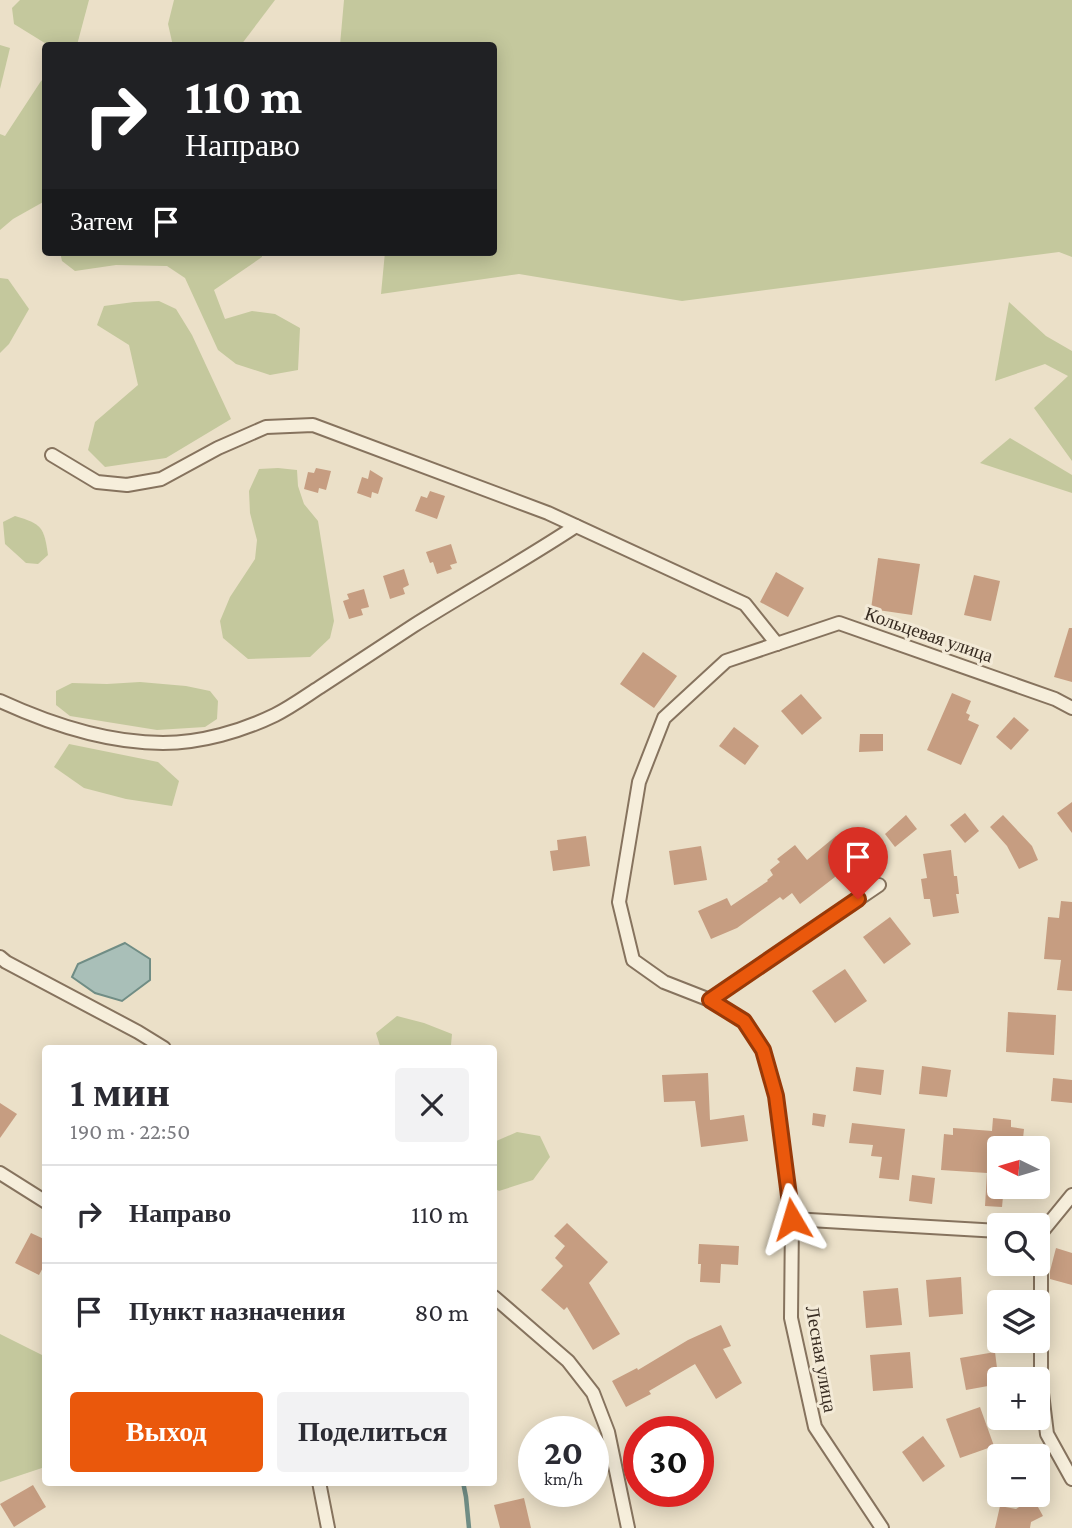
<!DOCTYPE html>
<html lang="ru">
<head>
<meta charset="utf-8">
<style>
	body { margin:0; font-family:"Crimson Pro",serif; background:#f2f2f3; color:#2b2b33; height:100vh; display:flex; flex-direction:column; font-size:26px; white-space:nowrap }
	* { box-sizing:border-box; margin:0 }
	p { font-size:23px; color:#7c7c81 }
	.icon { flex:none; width:38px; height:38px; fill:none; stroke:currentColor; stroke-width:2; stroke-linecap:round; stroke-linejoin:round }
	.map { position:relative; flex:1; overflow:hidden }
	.drawer { position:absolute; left:42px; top:1045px; width:455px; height:441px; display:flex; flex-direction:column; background:#fff; border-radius:7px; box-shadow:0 4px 18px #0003 }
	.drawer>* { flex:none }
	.guide { position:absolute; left:42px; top:42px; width:455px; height:214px; border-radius:7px; box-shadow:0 4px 18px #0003; background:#202124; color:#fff; overflow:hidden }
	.needle { width:46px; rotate:275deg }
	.tools { position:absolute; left:987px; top:1136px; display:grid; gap:14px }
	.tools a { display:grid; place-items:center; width:63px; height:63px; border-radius:7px; background:#fff; box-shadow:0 4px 18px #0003; font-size:35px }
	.speed { position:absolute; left:518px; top:1416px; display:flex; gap:14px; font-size:35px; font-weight:700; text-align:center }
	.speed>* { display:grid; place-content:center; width:91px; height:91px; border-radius:50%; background:#fff; box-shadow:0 4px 18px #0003; line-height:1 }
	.speed small { font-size:18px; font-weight:400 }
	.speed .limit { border:10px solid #d22; background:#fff; color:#111 }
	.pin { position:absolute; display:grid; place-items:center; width:60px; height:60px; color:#fff; margin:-72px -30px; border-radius:50% 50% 50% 0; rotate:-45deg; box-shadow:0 0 7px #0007 }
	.pin .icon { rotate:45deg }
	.me { position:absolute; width:77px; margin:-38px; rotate:353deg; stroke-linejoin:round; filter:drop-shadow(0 0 5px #0008) }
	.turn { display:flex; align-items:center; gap:24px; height:147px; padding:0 28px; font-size:32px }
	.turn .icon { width:91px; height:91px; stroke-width:2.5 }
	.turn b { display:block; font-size:49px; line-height:60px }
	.then { display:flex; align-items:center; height:66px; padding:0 28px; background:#0003; gap:14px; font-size:26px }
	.round { display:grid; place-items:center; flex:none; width:74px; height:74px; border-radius:7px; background:#f2f2f3 }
	.summary { display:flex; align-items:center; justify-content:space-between; height:119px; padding:0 28px }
	h1 { font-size:42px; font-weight:600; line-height:52px }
	.primary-button { display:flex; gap:14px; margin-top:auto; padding:14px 28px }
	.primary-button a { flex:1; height:80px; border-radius:7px; background:#ea580c; color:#fff; font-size:28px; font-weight:600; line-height:80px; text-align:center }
	.primary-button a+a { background:#f2f2f3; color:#2b2b33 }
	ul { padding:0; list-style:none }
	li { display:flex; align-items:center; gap:21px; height:98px; padding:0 28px; border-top:2px solid #e1e1e2 }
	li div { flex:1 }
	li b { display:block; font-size:26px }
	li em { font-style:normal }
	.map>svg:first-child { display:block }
</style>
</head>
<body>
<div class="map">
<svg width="1072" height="1528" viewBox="0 0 1072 1528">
	<rect width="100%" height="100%" fill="#ebe0c8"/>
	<!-- green -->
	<g fill="#c4c89d">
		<polygon points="20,0 89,0 77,45 48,45 14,24 12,8"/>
		<polygon points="174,0 275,0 241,45 173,46 168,24"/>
		<polygon points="344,0 1072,0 1072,257 1059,252 682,301 519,274 381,294 385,252 494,252 494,46 340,45"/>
		<polygon points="0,45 10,48 0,89"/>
		<polygon points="45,78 45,201 13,219 0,230 0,134 5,136 41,81"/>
		<polygon points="60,252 262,252 262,257 214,290 225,319 252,311 275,314 300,328 298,370 270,375 236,364 218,350 185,278 167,266 116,265 75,271 62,261"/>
		<polygon points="0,278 8,279 29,309 9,344 0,353"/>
		<polygon points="159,301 176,309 192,335 231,419 166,458 105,467 88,450 95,422 138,385 129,345 97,325 104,306 134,302"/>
		<polygon points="1009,302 1046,336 1072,351 1072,461 1034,408 1068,376 1045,364 995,381"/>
		<polygon points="1010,438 1072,475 1072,493 980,463"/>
		<polygon points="278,468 297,470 298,486 304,504 318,521 334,621 330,638 310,657 248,659 223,638 220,621 230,597 255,559 257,540 250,513 249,491 259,469"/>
		<path d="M15 516C42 524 44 527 48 555L38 564 26 563 5 544 3 522Z"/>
		<polygon points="140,682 186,686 210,691 218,701 217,719 205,727 157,730 70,716 56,705 56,691 72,683 107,684"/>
		<polygon points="69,744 158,762 179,781 172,806 126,799 84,788 54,767"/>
		<polygon points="397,1016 424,1023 452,1034 451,1045 449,1048 405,1048 405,1045 380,1046 376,1033"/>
		<polygon points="517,1132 540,1136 550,1157 533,1180 499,1191 494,1188 494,1142"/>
		<polygon points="0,1334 46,1357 45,1467 0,1482"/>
	</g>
	<!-- water -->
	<polygon fill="#a9bfb8" stroke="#708d85" stroke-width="2" points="125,943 150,959 150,980 122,1001 95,993 72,977 78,964"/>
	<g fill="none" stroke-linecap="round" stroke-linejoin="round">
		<!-- stream -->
		<polyline stroke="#708d85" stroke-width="4.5" points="463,1482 466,1497 469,1528"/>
	</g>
	<!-- building -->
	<g fill="#c69d81">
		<polygon points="316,468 331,471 326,490 319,488 318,493 304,489 308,472 314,473"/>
		<polygon points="370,470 383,478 378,494 372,492 371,498 357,493 362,477 368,479"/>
		<polygon points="430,491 445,496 437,519 415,511 421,496 427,498"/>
		<polygon points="451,544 457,563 450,565 452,569 437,574 433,562 430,563 426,552"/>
		<polygon points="878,558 920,564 912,615 871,609"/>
		<polygon points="404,569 409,585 403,588 405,594 390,599 383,576"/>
		<polygon points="776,572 804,588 788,617 760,602"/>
		<polygon points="974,575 1000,581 991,621 964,615"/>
		<polygon points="364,589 369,607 361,609 363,615 349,619 343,601 349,599 347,594"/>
		<polygon points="1069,628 1072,628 1072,682 1054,677"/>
		<polygon points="643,652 677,676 654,708 620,684"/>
		<polygon points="952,693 971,701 966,713 970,715 968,720 979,725 961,765 927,750"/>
		<polygon points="801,694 822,718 802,735 781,711"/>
		<polygon points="1014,717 1029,730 1011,750 996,737"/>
		<polygon points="734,727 759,746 745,765 719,746"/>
		<polygon points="860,734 883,734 883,751 859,752"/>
		<polygon points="1072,802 1072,833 1057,813"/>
		<polygon points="965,813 979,831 965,843 950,825"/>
		<polygon points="906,815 917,829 895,847 885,834"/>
		<polygon points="1003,815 1032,846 1038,860 1019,869 1007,846 990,827"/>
		<polygon points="586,836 590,866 553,871 550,851 558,850 557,840"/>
		<polygon points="836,836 856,860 835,877 800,904 792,893 783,900 780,897 737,928 711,939 698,911 727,898 731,906 768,881 767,880 773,875 770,870 780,862 777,859 795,845 807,860"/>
		<polygon points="701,846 707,880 674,885 669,851"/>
		<polygon points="951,850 954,876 957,876 959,894 956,894 959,913 933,917 930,899 924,899 921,879 927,878 923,854"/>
		<polygon points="1061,901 1072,902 1072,991 1057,990 1061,960 1044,959 1048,917 1059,918"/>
		<polygon points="890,917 911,944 884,964 863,937"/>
		<polygon points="845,969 867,1001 835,1023 812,991"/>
		<polygon points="1008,1012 1056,1015 1054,1055 1006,1052"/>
		<polygon points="922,1066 951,1070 947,1097 919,1094"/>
		<polygon points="856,1067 884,1070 881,1095 853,1091"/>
		<polygon points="708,1073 710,1120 744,1115 748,1141 701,1147 695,1101 664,1102 662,1075"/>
		<polygon points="1053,1078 1072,1080 1072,1103 1051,1101"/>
		<polygon points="0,1103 17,1114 0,1138"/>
		<polygon points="813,1113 826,1115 824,1127 812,1125"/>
		<polygon points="993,1118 1011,1120 1011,1127 1024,1129 1022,1148 999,1148 999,1186 1004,1186 1002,1207 985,1206 987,1173 941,1170 944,1134 953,1135 953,1128 992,1131"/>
		<polygon points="852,1123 905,1129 899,1180 879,1178 882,1157 871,1156 873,1145 849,1143"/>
		<polygon points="912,1175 935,1178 932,1204 909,1201"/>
		<polygon points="567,1223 608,1262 589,1283 620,1334 593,1350 567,1307 564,1310 541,1290 563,1266 555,1258 565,1246 554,1236"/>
		<polygon points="31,1233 46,1240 46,1262 39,1275 15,1263"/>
		<polygon points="699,1244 739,1246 738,1265 721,1264 720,1283 700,1282 701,1264 698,1264"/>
		<polygon points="1056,1248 1072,1253 1072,1285 1050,1279 1050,1271"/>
		<polygon points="961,1277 963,1314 929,1317 926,1280"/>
		<polygon points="898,1288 902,1325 866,1328 863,1291"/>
		<polygon points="721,1325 731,1346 723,1349 742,1383 716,1399 695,1364 649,1391 651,1394 626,1407 612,1381 637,1368 638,1370 688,1340"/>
		<polygon points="910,1352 913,1388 873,1391 870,1355"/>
		<polygon points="995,1352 999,1384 966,1390 960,1358"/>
		<polygon points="980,1407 994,1446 960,1458 946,1419"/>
		<polygon points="923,1436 945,1466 923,1482 902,1452"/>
		<polygon points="33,1485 46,1507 14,1527 0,1504"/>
		<polygon points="524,1498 531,1528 500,1528 494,1505"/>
		<polygon points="1033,1498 1043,1516 1031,1522 1030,1528 995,1528 1000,1506 1016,1509"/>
	</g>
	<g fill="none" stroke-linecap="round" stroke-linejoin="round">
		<defs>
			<g id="minor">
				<polyline points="52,455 97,482 127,485 161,479 218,448 266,427 313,425 548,513 745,604 777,644"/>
				<path d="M0 701C50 724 108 743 163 743 201 743 242 731 275 715 291 707 306 696 320 687 351 667 382 646 413 626 467 592 523 561 576 526"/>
				<polyline points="0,957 6,962 138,1032 164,1048"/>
				<polyline points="710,1000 879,885"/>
				<polyline points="0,1173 46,1202"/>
				<polyline points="792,1219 791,1318 815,1427 882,1528"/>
				<polyline points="999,1231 792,1219 776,1096 763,1050 744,1021 710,1000 664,982 633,960 619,902 639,782 664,718 726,661 839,623 1055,699 1072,708"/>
				<polyline points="1038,1233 1041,1233 1072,1195"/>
				<polyline points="1041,1233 1041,1385 1047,1434 1072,1479"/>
				<polyline points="494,1297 568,1361 593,1393 608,1432 628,1528"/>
				<polyline points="319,1482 328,1528"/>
			</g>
		</defs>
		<!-- minor casing -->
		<use href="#minor" stroke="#86735e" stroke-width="16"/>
		<!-- minor -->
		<use href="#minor" stroke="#f6eedb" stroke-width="12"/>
	</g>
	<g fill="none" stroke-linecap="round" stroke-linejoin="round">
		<defs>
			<polyline id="route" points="792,1219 776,1096 763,1050 744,1021 710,1000 858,899"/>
		</defs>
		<!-- route casing -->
		<use href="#route" stroke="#983908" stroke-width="18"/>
		<!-- route -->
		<use href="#route" stroke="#ea580c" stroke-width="12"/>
	</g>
	<g text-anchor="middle" stroke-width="6" stroke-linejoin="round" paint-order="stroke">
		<!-- street labels -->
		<g font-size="19" fill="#372b21" stroke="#f3ead7">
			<text transform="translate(929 634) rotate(19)" y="7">Кольцевая улица</text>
			<text transform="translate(822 1359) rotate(80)" y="7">Лесная улица</text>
		</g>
	</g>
</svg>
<div class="tools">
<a><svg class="needle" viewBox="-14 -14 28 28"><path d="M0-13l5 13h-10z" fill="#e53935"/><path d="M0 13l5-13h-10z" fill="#7c7c81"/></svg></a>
<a><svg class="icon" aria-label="search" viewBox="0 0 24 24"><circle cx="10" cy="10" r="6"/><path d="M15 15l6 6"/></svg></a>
<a><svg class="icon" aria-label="layers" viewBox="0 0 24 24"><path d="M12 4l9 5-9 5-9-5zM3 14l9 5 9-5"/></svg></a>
<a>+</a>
<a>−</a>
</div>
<div class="speed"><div>20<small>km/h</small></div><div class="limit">30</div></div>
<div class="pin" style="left:858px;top:899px;background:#d93025"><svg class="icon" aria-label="arrive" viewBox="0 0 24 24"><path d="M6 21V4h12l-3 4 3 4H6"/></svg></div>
<svg class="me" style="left:792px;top:1219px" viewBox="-20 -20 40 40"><path d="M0-17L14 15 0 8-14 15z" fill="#ea580c" stroke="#fff" stroke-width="4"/></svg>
<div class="guide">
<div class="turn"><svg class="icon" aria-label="right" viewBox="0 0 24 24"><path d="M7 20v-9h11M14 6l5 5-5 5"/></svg><div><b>110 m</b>Направо</div></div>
<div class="then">Затем<svg class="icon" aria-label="arrive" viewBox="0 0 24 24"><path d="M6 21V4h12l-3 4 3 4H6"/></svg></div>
</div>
<section class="drawer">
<div class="summary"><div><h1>1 мин</h1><p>190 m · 22:50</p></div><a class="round"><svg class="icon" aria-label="close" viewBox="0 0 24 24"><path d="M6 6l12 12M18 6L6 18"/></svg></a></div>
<ul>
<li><svg class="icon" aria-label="right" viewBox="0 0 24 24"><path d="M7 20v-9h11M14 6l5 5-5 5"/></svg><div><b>Направо</b></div><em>110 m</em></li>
<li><svg class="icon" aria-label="arrive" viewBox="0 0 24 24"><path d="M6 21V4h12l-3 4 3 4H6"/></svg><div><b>Пункт назначения</b></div><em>80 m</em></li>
</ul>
<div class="primary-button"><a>Выход</a><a>Поделиться</a></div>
</section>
</div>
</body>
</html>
